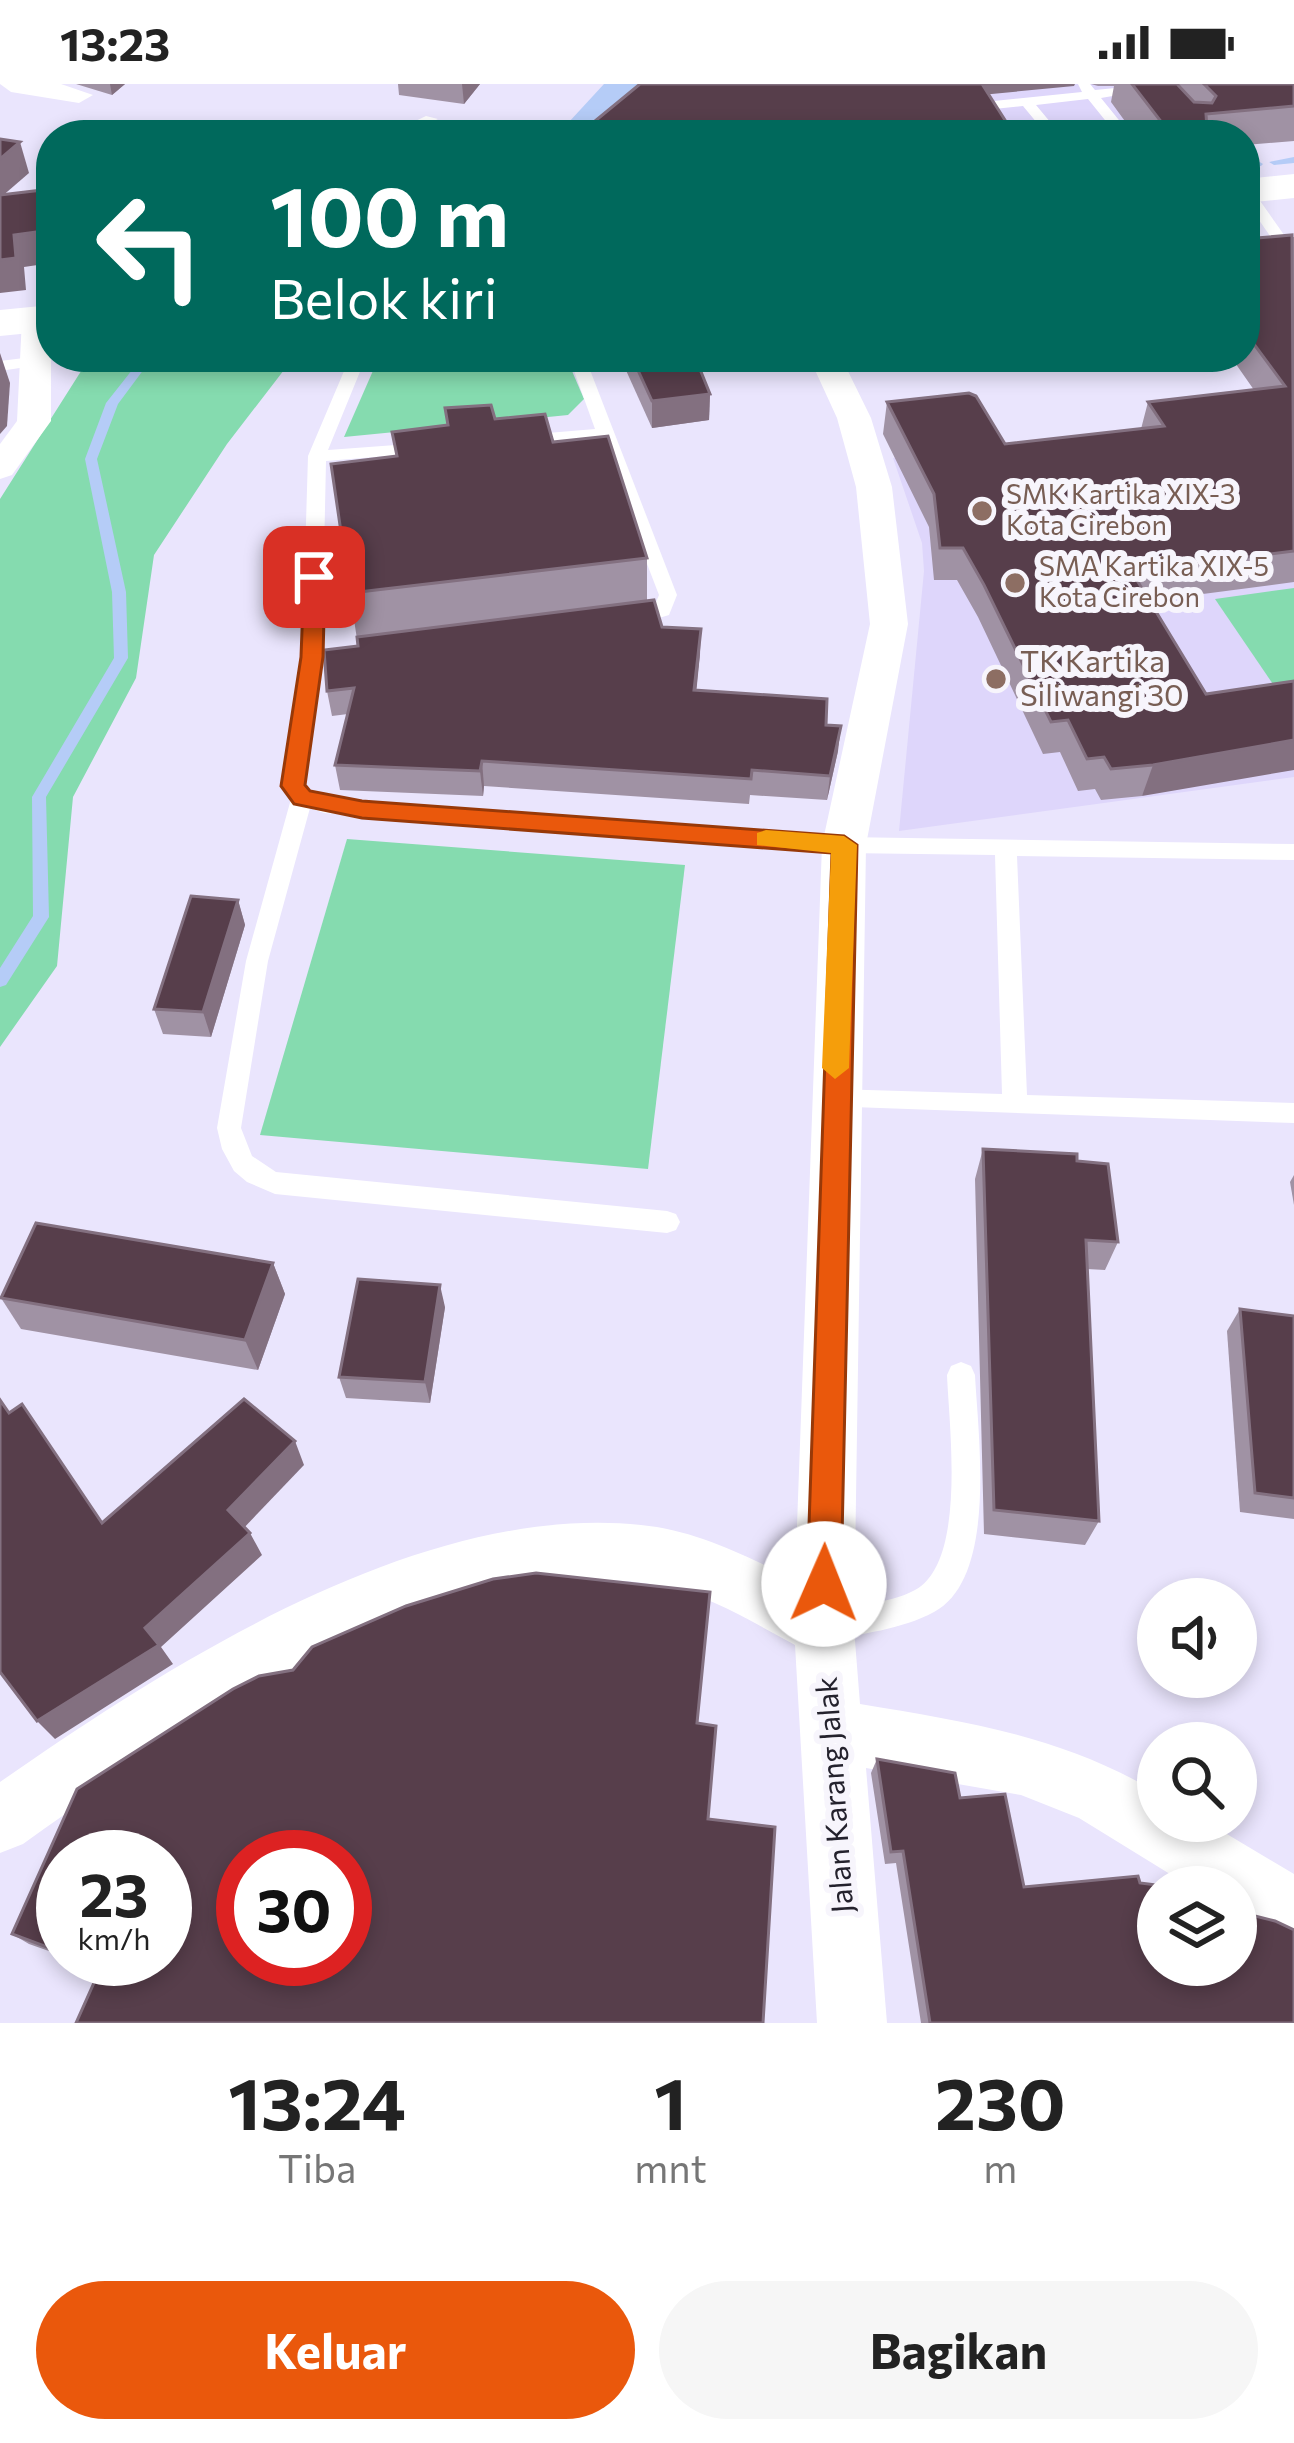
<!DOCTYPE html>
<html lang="id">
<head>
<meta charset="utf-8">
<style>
	body { margin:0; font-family:Commissioner,sans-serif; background:#f6f6f6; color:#222; height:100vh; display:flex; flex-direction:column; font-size:45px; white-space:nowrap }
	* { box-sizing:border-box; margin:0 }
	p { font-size:39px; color:#767676 }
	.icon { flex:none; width:66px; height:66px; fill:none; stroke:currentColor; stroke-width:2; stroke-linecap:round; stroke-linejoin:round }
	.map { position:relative; height:1939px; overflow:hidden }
	.details { display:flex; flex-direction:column; background:#fff; flex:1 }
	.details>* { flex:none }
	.hud { position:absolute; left:36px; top:36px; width:1224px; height:252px; border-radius:48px; box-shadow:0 6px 18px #0003; background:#00695c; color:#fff; overflow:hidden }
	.controls { position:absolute; left:1137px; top:1494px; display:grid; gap:24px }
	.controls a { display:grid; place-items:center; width:120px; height:120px; border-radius:50%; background:#fff; box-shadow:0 6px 18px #0003; font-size:60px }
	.speed { position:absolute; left:36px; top:1746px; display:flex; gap:24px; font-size:60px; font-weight:700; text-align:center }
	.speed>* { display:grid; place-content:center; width:156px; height:156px; border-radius:50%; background:#fff; box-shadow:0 6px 18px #0003; line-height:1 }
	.speed small { font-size:30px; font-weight:400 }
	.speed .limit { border:18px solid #d22; background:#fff; color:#111 }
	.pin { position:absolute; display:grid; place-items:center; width:102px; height:102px; color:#fff; margin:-51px; border-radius:24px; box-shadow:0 6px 18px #0006 }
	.me { position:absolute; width:132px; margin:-66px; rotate:1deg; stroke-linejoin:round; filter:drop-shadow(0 0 9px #0008) }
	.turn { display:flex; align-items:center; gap:42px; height:252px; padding:0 36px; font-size:54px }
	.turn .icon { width:156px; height:156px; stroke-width:2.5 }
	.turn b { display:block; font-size:84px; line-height:102px }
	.eta { display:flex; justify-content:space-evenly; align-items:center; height:204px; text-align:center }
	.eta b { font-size:72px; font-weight:700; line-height:84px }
	.primary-button { display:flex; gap:24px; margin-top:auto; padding:24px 36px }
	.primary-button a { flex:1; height:138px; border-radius:72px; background:#ea580c; color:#fff; font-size:48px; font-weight:700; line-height:138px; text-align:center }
	.primary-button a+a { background:#f6f6f6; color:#222 }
	.status { display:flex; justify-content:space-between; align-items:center; height:84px; padding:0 60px; background:#fff; direction:ltr }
	.status svg { height:33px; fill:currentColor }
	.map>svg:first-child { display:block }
</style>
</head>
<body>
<div class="status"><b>13:23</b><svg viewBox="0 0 49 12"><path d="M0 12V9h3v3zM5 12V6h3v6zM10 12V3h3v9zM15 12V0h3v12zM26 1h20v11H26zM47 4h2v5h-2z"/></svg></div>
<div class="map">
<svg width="1294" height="1939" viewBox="0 0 1294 1939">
	<rect width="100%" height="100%" fill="#eae5fd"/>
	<!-- built -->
	<g fill="#ded6fb">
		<polygon points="845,0 1188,0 1234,51 877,51"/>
		<polygon points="1294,328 1294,693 899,747 924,487 922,459 893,374"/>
	</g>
	<!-- green -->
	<g fill="#85dbaf">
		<polygon points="90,273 294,273 227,360 154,471 136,594 73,713 57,882 0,963 0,415"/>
		<polygon points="379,273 566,273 584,315 568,331 344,353"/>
		<polygon points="1294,504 1294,631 1215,515"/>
		<polygon points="347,755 685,781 648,1085 260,1051"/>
	</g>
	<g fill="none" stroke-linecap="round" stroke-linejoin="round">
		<!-- stream -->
		<g fill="#b5ccf7" fill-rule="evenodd">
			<polygon points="1294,73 1294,79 1274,81 1269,78"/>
			<polygon points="1258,77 1263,80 1261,82 1245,83 1245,79"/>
			<polygon points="147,273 161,273 144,285 118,320 97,375 126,508 128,574 46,713 49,833 6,901 0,903 0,884 33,832 32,713 114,574 112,508 85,375 106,319 136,281"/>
		</g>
		<!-- canal -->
		<polygon fill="#b5ccf7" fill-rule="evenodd" points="604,0 638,0 592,51 557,51"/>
		<!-- lane -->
		<g fill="#fff" fill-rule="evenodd">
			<polygon points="1078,0 1090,0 1095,6 1146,1 1153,5 1101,14 1131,51 1117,51 1088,15 1036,21 1061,51 1047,51 1023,22 965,28 958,24 965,20 1082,8"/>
			<polygon points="426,32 438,35 405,51 386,51"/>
			<polygon points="1245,103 1251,104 1294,165 1294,181 1289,179 1245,116"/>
			<polygon points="40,272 46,274 46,280 0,287 0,277"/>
			<polygon points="350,273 366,273 328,366 423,359 432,364 423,369 326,377 322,566 336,572 321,579 304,701 309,709 325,714 844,753 1294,760 1294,776 1017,772 1027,1011 1294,1019 1294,1039 825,1022 822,1015 825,1008 834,1005 1002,1010 995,771 844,769 324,729 310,724 268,877 241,1044 252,1072 276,1088 667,1127 676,1130 680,1138 676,1146 667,1149 275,1110 247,1098 234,1087 222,1065 217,1044 246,877 291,715 282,702 302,573 308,372"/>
			<polygon points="569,273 585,273 677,511 669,531 629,543 619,537 622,533 654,523 659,511 599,355 524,361 515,356 524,351 595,345"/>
			<path d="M961 1278 971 1282 975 1291C978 1351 998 1494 934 1528 901 1546 861 1549 826 1558L815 1554 811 1543 815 1532C847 1519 886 1522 915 1506 967 1478 949 1342 947 1291L951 1282Z"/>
		</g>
		<!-- street -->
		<g fill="#fff" fill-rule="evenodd">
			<polygon points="0,0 61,0 93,11 79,19 11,8"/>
			<polygon points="38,225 51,231 51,337 12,391 0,395 0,360 17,337 22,235"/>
			<path d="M809 273H841L871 334 892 403 908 540 866 761 854 1544 860 1620C968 1638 1062 1652 1158 1709V1737H1205L1294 1790V1861L1236 1830V1803H1191L1079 1734 1021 1711 866 1684 887 1939H817L795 1561C752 1538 710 1511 661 1502 452 1459 185 1644 23 1760L0 1769V1698C172 1578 423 1418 641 1441 695 1446 747 1472 795 1496L822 761 870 540 856 403 837 334Z"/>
		</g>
		<!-- secondary -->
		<g fill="#fff" fill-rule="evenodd">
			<polygon points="1294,90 1294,114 1245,119 1245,95"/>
			<polygon points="51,221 51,247 0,252 0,226"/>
		</g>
	</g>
	<!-- wall -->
	<g fill="#a092a4" fill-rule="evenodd">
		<polygon points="76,0 125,0 112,11"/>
		<polygon points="398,0 480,0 464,20 399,11"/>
		<polygon points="1091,0 1294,0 1294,57 1245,61 1245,51 1135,51 1111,18 1114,2 1098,2"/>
		<polygon points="1294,153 1294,498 1149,517 1206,610 1142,712 1101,716 1095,705 1078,707 1060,668 1043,670 978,533 957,496 934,496 929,443 883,350 887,318 1005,360 1141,345 1148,318 1254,306 1231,273 1245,273 1245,155"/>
		<polygon points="620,273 695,273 710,310 709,336 652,344"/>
		<polygon points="445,324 495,335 553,358 647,474 647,517 662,543 700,570 696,606 826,641 838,667 827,716 750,711 749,720 484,702 483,712 340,706 335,681 348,630 332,632 327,607 358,562 350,509 396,373 392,348 447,341"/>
		<polygon points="238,816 245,841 211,953 163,950 154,925"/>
		<polygon points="983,1065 1077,1077 1118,1158 1105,1186 1087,1185 1099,1437 1085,1461 984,1450 975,1095"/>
		<polygon points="1294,1091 1294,1121 1290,1098"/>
		<polygon points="273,1179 285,1210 258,1286 21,1245 1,1214"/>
		<polygon points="445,1223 430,1319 346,1314 339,1293"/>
		<polygon points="1240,1225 1294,1232 1294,1435 1240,1428 1227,1247"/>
		<path d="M536 1489 710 1508 697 1639 716 1642 708 1735 775 1743 763 1939H76L99 1886 70 1875H165V1773H63V1872L29 1860 12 1850 77 1705 233 1605 259 1592 293 1586 312 1563 406 1522 493 1495ZM243 1773H345V1875H243Z"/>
		<polygon points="877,1675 960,1714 1024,1803 1140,1799 1247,1830 1294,1939 921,1939 896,1779 885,1780 871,1689"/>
	</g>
	<!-- shaded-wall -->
	<g fill="#837080">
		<polygon points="110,0 125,0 112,11"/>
		<polygon points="462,0 480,0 464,20"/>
		<polygon points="913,0 1075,0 1074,2 960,13"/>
		<polygon points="1010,44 1008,51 972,51 973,47"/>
		<polygon points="1207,45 1205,51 1169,51 1169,48"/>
		<polygon points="20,58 29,89 0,114 0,75"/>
		<polygon points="51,146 51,179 24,183 26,206 0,209 0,176 14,151"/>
		<polygon points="0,269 10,299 7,342 0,350"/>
		<polygon points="710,310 709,336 652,344 652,317"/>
		<polygon points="701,545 700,570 694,631 694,606"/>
		<polygon points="841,642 838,667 827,716 830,692"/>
		<polygon points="1294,656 1294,686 1142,712 1153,681"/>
		<polygon points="482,677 484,702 483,712 480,687"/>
		<polygon points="238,816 245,841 211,953 203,928"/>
		<polygon points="273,1179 285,1210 258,1286 245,1256"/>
		<polygon points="440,1201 445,1223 430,1319 425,1298"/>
		<polygon points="295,1357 304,1381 240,1448 228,1426"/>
		<polygon points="250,1449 262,1471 161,1563 173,1580 55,1655 37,1637 145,1544"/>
	</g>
	<!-- building -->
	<g fill="#573e4b" stroke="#837080" stroke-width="3" fill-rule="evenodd">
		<polygon points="640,0 982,0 1010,44 973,47 976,51 578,51"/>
		<polygon points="1132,0 1177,0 1194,18 1212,19 1216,12 1204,0 1294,0 1294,22 1206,30 1207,45 1169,48"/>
		<polygon points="0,55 20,58 0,75"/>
		<polygon points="51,105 51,146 14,151 16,174 0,176 0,111"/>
		<polygon points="1292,151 1294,467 1132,488 1206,610 1294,597 1294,656 1153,681 1111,685 1104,673 1087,675 1068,636 1051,638 984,501 963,464 940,464 934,410 887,318 969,309 976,312 1005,360 1164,342 1148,318 1285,302 1245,248 1245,155"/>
		<polygon points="632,273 695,273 710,310 652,317"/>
		<polygon points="491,321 495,335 545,330 553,358 608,352 647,474 350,509 331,380 397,372 392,348 448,341 445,324"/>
		<polygon points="654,516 662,543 701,545 694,606 827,615 826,641 841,642 830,692 752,686 751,695 482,677 480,687 335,681 354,604 327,607 324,566 358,562 357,553"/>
		<polygon points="191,812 238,816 203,928 154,925"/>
		<polygon points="983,1065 1077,1070 1077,1077 1108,1080 1118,1158 1086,1156 1099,1437 994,1426"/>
		<polygon points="36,1139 273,1179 245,1256 1,1214"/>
		<polygon points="358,1195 440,1201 425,1298 339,1293"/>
		<polygon points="1240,1225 1294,1232 1294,1414 1255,1409"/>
		<polygon points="244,1315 295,1357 228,1426 250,1449 145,1544 159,1561 37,1637 0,1588 0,1316 9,1329 22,1320 102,1439"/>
		<path d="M536 1489 710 1508 697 1639 716 1642 708 1735 775 1743 763 1939H76L101 1883 79 1875H165V1773H63V1869L12 1850 77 1705 233 1605 259 1592 293 1586 312 1563 406 1522 493 1495ZM243 1773H345V1875H243Z"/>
		<polygon points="877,1675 955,1689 960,1714 1005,1710 1024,1803 1138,1792 1140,1799 1172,1803 1158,1803 1158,1881 1236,1881 1236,1811 1243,1812 1247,1830 1275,1837 1294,1846 1294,1939 930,1939 903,1767 891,1768"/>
	</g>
	<!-- route -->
	<polygon fill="#ea580c" stroke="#983908" stroke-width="3" points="314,486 325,493 323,573 305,701 310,707 362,717 844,752 857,761 841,1500 836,1512 824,1516 812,1512 807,1500 832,769 362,734 294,720 281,702 301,573 304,493"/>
	<!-- slow -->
	<polygon fill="#f59e0b" points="766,746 844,752 857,761 849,984 835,995 822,984 831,769 757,761 757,749"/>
	<!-- markers -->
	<g fill="#8d6e63" stroke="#f7f5fc" stroke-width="4.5">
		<circle cx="982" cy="427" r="12"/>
		<circle cx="1015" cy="499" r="12"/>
		<circle cx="996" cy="595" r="12"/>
	</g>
	<g text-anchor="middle" stroke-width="12" stroke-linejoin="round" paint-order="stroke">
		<!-- far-education labels -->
		<g font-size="27" fill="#785e54" stroke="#f7f5fc" text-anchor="start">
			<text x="1006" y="420">SMK Kartika XIX-3<tspan x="1006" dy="31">Kota Cirebon</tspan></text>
			<text x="1039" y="492">SMA Kartika XIX-5<tspan x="1039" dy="31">Kota Cirebon</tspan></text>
		</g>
		<!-- education labels -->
		<g font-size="30" fill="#785e54" stroke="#f7f5fc" text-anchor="start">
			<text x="1020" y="588">TK Kartika<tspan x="1020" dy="34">Siliwangi 30</tspan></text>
		</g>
		<!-- street labels -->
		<g font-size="30" fill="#24222d" stroke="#f7f5fc">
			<text transform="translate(835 1711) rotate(-94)" y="10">Jalan Karang Jalak</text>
		</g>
	</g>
</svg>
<div class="controls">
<a><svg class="icon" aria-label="sound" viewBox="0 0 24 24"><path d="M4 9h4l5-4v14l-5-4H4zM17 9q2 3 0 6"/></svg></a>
<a><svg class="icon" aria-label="search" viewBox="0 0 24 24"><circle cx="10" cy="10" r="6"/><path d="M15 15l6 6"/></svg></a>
<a><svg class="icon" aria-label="layers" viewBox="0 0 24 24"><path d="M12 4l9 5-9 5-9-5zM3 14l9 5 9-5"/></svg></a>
</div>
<div class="speed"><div>23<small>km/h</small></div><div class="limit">30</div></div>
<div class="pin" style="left:314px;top:493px;background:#d93025"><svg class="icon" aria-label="arrive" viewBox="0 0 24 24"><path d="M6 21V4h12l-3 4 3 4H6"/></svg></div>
<svg class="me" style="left:824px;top:1500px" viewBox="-20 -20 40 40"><circle r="19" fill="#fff"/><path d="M0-13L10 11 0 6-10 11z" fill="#ea580c"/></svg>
<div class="hud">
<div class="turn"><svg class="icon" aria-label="left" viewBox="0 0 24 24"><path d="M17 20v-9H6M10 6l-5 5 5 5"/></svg><div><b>100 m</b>Belok kiri</div></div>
</div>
</div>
<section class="details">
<div class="eta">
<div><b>13:24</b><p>Tiba</p></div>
<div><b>1</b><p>mnt</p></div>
<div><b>230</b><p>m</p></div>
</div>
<div class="primary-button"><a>Keluar</a><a>Bagikan</a></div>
</section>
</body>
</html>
